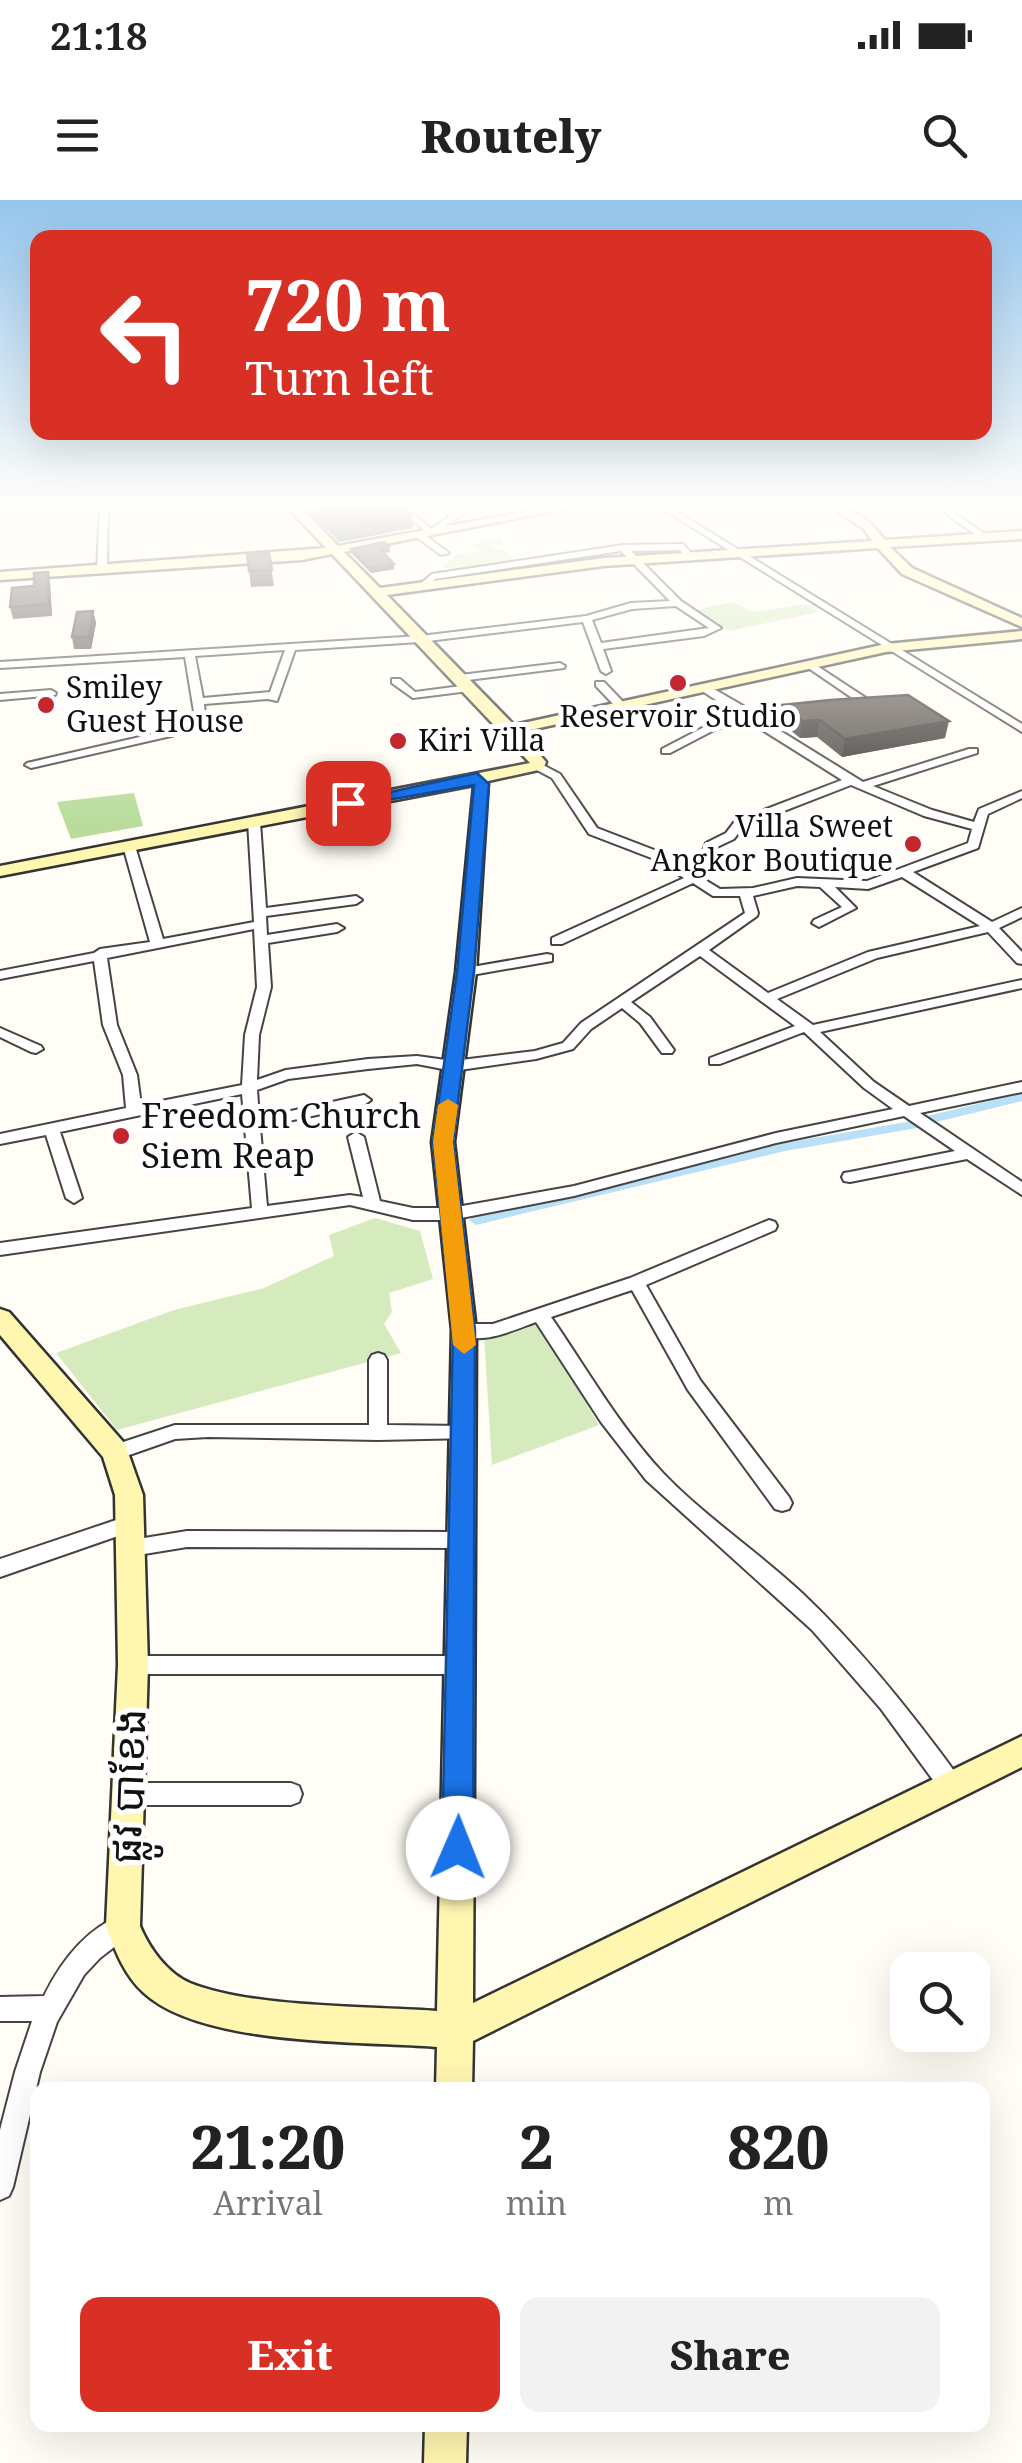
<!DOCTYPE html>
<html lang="en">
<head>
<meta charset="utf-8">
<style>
	body { margin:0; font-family:"Noto Serif","Noto Sans Khmer",serif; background:#f2f2f2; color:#222; height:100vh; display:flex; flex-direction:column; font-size:38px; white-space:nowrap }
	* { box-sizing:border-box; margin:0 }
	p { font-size:32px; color:#767676 }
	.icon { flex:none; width:55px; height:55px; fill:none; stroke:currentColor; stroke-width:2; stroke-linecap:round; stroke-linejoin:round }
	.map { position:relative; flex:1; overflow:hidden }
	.side { position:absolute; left:30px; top:1882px; width:960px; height:350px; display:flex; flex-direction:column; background:#fff; border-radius:20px; box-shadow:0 10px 40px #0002 }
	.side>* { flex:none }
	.guide { position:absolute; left:30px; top:30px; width:962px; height:210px; border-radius:20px; box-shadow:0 10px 40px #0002; background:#d93025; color:#fff; overflow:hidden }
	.buttons { position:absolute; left:890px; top:1752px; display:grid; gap:20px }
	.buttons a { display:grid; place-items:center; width:100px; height:100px; border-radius:20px; background:#fff; box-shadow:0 10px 40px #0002; font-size:50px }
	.pin { position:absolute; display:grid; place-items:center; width:85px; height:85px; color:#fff; margin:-42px; border-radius:20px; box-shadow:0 5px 15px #0006 }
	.me { position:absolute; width:110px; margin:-55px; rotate:1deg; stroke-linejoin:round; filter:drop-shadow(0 0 8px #0008) }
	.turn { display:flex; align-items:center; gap:35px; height:210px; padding:0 50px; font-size:45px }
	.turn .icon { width:130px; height:130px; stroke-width:2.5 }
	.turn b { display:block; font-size:70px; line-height:85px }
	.eta { display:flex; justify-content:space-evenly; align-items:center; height:170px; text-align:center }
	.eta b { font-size:60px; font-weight:800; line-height:70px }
	.cta { display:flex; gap:20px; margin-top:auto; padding:20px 50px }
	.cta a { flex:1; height:115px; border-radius:20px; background:#d93025; color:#fff; font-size:40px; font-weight:800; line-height:115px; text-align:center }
	.cta a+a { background:#f2f2f2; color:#222 }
	.status { display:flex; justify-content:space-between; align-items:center; height:70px; padding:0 50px; background:#fff; direction:ltr }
	.status svg { height:28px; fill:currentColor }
	header { display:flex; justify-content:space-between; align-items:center; height:130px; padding:0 50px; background:#fff; font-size:45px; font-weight:800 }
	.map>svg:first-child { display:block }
</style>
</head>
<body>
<div class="status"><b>21:18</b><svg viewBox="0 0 49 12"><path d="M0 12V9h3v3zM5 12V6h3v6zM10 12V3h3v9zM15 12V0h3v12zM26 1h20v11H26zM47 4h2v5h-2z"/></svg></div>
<header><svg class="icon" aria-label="menu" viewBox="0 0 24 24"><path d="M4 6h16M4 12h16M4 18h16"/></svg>Routely<svg class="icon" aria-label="search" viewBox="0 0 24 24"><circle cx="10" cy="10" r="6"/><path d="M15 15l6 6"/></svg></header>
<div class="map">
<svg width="1022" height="2263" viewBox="0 0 1022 2263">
	<rect width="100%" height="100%" fill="#fffdf5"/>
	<!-- green -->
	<g fill="#d5ebbd">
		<polygon points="502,337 503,343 489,347 507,352 517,361 451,372 443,366 457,355 481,351 473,344"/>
		<polygon points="733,402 753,412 806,404 819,412 729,431 695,410"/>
		<polygon points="375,1018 420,1031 433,1079 389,1093 392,1112 384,1124 401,1153 117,1230 56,1153 174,1110 264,1088 334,1056 329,1035"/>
		<polygon points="537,1118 590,1194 587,1205 599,1225 492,1265 484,1135"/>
	</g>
	<!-- forest -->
	<polygon fill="#b9dc9c" points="134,593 143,626 71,639 57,602"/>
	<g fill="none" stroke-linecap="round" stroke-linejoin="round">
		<!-- canal -->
		<g fill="#b9e0f7" fill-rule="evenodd">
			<polygon points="1022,893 1022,901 924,925 917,921 919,918"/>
			<polygon points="912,921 917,922 919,925 917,928 785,951 476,1025 469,1020 476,1015 785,943"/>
		</g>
		<defs>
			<g id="street">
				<polygon points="100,308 108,308 107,370 102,373 97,370"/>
				<polygon points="398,308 407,308 431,329 462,308 471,308 431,336"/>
				<polygon points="661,308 671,308 1022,524 1022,532"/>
				<polygon points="938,308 947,308 990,338 983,340"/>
				<polygon points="416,333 422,333 449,353 441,355 416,337"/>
				<path d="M683 344 693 355V359H687L680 350 631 351 681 401 721 428 704 436 603 449 611 471 606 474 601 471 583 422 420 442 295 450 277 501 268 499 204 504 206 528 31 568 25 565 27 563 196 524 185 457 0 468V462L420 436 586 416 631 403 670 401 621 351 435 379 424 388 419 385 432 374 623 345ZM676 406 709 428 601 443 592 420 632 409ZM285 450 270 492 203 498 195 456Z"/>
				<polygon points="811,462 875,504 875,508 867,508 807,467 807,463"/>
				<polygon points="560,463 565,466 564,468 460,481 455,478 460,475"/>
				<polygon points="392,479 400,479 415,492 469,485 474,488 469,491 413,498 392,483"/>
				<polygon points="596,482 604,482 625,504 625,508 617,508 596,486"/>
				<path d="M699 485H707L757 514 758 517 863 582 969 549H977V553L873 586 932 610 974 622 979 609 1022 591V598L988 614 978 648 913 672 992 722 1022 708V717L999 728 1022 752V764L1017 763 988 732 877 758 777 799 813 825 1022 780V788L820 832 874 882 909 906 1022 882V892L920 913 1022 982V995L967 959 850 982 844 981 842 977 844 973 850 972 955 951 904 916 776 943 574 996 451 1020H413L350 1005 0 1055V1043L252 1008 242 894 60 932 82 998 74 1003 66 998 46 935 0 944V934L126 908 123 875 103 825 94 761 0 779V771L94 753 100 749 150 742 123 646 125 643 135 646 163 739 254 722 248 622 254 618 260 622 266 708 356 696 362 700 356 704 266 716 267 735 337 724 344 728 337 732 268 743 271 787 259 835 257 880 286 870 368 859 417 856 453 861 535 851 563 843 581 823 745 713 740 696H713L693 683 562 744H552V738L684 678 654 659 589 634 552 578 533 568V564H541L560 574 597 628 662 653 678 663 701 656 706 643 726 633 735 621 842 580 748 521 716 529 670 553H662V549L708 525 741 516 699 489ZM851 585 924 616 972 629 968 643 867 681 797 678 753 688 720 689 687 669 710 661 715 648 734 639 743 627ZM902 677 980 726 868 752 768 793 709 750 757 716 758 713 753 696 797 686 820 687 842 707 814 720 812 723 819 727 856 708 835 687 868 689ZM254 729 257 787 245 835 242 885 141 905 137 875 117 825 107 758ZM700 756 795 826 710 858V864H720L804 832 864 888 893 909 776 933 574 986 451 1008H413L380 1001 364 937 356 932 348 937 363 997 350 995 267 1006 260 927 364 905 371 900 364 895 259 918 257 890 288 879 368 869 417 864 453 871 536 859 573 849 591 829 622 808 640 823 662 853H672L674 850 650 817 631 802Z"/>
				<polygon points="51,490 56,493 55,495 0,500 0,494"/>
				<polygon points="547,754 552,755 552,761 466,776 459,772 466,768"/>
				<polygon points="0,828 41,846 43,849 36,853 31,852 0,837"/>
				<path d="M769 1020 775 1022 777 1026 775 1030 646 1085 700 1180 789 1297 792 1303 789 1309 782 1311 775 1309 688 1190 632 1090 551 1117C587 1169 619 1226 663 1273 705 1317 757 1351 802 1393 861 1449 912 1513 960 1579L963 1587 960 1595 952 1598 944 1595 881 1509 812 1430 646 1280 601 1222 536 1122C514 1130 474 1149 455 1130L464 1124H493L630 1078Z"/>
				<polygon points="378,1153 384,1155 387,1160 387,1225 465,1226 472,1228 474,1233 472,1238 378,1240 208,1237 175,1239 115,1260 108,1257 106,1252 108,1247 175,1225 369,1225 369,1160 372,1155"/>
				<polygon points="131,1315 138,1317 141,1323 138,1329 0,1377 0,1359"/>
				<polygon points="187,1331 463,1332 470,1334 473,1340 470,1346 463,1348 187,1347 132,1356 125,1354 122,1348 125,1342 132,1340"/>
				<polygon points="133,1456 459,1456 466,1458 470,1465 466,1472 459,1474 133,1474 126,1472 122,1465 126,1458"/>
				<polygon points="127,1583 291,1583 299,1586 302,1594 299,1602 291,1605 127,1605 119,1602 116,1594 119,1586"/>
				<path d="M123 1714 131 1718 135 1726 131 1734 100 1758 84 1775 57 1822 40 1872 13 1987 9 1996 0 2000V1930L15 1872 32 1821H0V1797L44 1796C61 1761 86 1729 123 1714Z"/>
			</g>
			<g id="secondary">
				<path d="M288 308H301L338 346 545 308H570L344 352 380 388 604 358 872 341 864 329 833 308C856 308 871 322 885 340L1022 331V339L890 347 912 368 1022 418V427L902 374 878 348 604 366 387 395 514 525 886 444 1022 431V439L886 452 521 532 546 562 543 569 488 581 476 772 454 942 476 1130 473 1803 1022 1536V1567L473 1841 472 1890H436L437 1847C359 1841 202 1846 144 1793 124 1775 115 1750 106 1726L118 1465 115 1295 103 1257 0 1135V1109L9 1112 125 1244 143 1295 148 1465 140 1726C149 1748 167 1773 190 1783 252 1808 368 1806 437 1811L452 1130 432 942 456 772 474 585 0 676V666L530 563 332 354 302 360 0 380V372L326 348Z"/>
				<polygon points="425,2225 467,2225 466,2263 424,2263"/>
			</g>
		</defs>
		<!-- street casing -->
		<use href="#street" stroke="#444" stroke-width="4"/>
		<!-- secondary casing -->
		<use href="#secondary" stroke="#333" stroke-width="5"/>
		<!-- street -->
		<use href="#street" fill="#fff" fill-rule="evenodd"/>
		<!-- secondary -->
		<use href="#secondary" fill="#fff6b0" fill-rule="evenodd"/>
	</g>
	<!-- wall -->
	<g fill="#4d4742">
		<polygon points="305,308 406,308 413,328 339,342"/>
		<polygon points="351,349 390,352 383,353 394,369 371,373 352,354"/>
		<polygon points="269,353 274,386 251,387 247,354"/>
		<polygon points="48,372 50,383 52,416 13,419 10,407"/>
		<polygon points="93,411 96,423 91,449 74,449 72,437"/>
		<polygon points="782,505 945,538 842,557 817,537 800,538 780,522"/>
	</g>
	<!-- shaded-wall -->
	<g fill="#3f3936">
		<polygon points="412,313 413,328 339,342 338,327"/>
		<polygon points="389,346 390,352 379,354 379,348"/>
		<polygon points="394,364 394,369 371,373 370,368"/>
		<polygon points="48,372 50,383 52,416 49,404"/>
		<polygon points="93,411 96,423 91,449 89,437"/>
		<polygon points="820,520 817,537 800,538 802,521"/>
		<polygon points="949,521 945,538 842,557 845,539"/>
	</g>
	<!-- building -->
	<g fill="#5a524d" stroke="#3f3936" stroke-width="2.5">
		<polygon points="319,308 406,308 412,313 338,327"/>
		<polygon points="384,342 389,346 379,348 394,364 370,368 351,349"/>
		<polygon points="269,353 272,370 249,371 247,354"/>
		<polygon points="48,372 49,404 10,407 12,388 34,386 34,373"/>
		<polygon points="93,411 89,437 72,437 77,412"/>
		<polygon points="908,495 949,521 845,539 820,520 802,521 782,505 830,500"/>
	</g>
	<!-- sky -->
	<linearGradient id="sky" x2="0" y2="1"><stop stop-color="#95c6ee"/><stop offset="0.49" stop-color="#fffefa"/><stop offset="1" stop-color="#fffefa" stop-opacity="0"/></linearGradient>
	<rect width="1022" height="625" fill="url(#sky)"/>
	<!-- route -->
	<polygon fill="#1a73e8" stroke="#114b97" stroke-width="2.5" points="477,573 489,584 474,772 453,942 475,1130 473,1648 468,1658 458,1662 447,1658 442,1648 453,1130 433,942 457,772 474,585 348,607 340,603"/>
	<!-- slow -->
	<polygon fill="#f59e0b" points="448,899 458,905 453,942 476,1145 464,1154 453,1145 433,942 438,905"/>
	<!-- markers -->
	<g fill="#c4262e" stroke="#fff" stroke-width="4">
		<circle cx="678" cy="483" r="10"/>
		<circle cx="46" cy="505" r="10"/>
		<circle cx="398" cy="541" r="10"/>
		<circle cx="913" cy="644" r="10"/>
		<circle cx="121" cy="936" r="10"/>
	</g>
	<g text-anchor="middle" stroke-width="10" stroke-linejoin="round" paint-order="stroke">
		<!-- far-poi labels -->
		<g font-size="30" fill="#111" stroke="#fff" text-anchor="start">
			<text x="66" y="498">Smiley<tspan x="66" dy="34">Guest House</tspan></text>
			<text x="678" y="527" text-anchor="middle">Reservoir Studio</text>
			<text x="418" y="551">Kiri Villa</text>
			<text x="893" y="637" text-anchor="end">Villa Sweet<tspan x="893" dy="34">Angkor Boutique</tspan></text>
		</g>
		<!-- poi labels -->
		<g font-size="35" fill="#111" stroke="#fff" text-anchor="start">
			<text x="141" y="928">Freedom Church<tspan x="141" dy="40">Siem Reap</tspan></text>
		</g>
		<!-- near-street labels -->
		<g font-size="42" fill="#111" stroke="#fff">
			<text transform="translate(128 1586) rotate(-88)" y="15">ផ្លូវ បាខែង</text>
		</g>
	</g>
</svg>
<div class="buttons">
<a><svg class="icon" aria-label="search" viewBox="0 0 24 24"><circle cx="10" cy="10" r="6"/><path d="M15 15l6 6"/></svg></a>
</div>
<div class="pin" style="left:348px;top:603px;background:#d93025"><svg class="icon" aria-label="arrive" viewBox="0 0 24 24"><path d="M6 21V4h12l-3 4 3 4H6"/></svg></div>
<svg class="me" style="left:458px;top:1648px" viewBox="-20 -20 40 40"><circle r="19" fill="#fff"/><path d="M0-13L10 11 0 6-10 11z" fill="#1a73e8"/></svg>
<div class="guide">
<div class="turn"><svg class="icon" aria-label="left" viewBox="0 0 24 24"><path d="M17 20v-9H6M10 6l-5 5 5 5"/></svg><div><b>720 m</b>Turn left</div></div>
</div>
<section class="side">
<div class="eta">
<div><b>21:20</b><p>Arrival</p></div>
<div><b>2</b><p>min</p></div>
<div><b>820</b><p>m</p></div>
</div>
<div class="cta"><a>Exit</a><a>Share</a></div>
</section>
</div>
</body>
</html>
